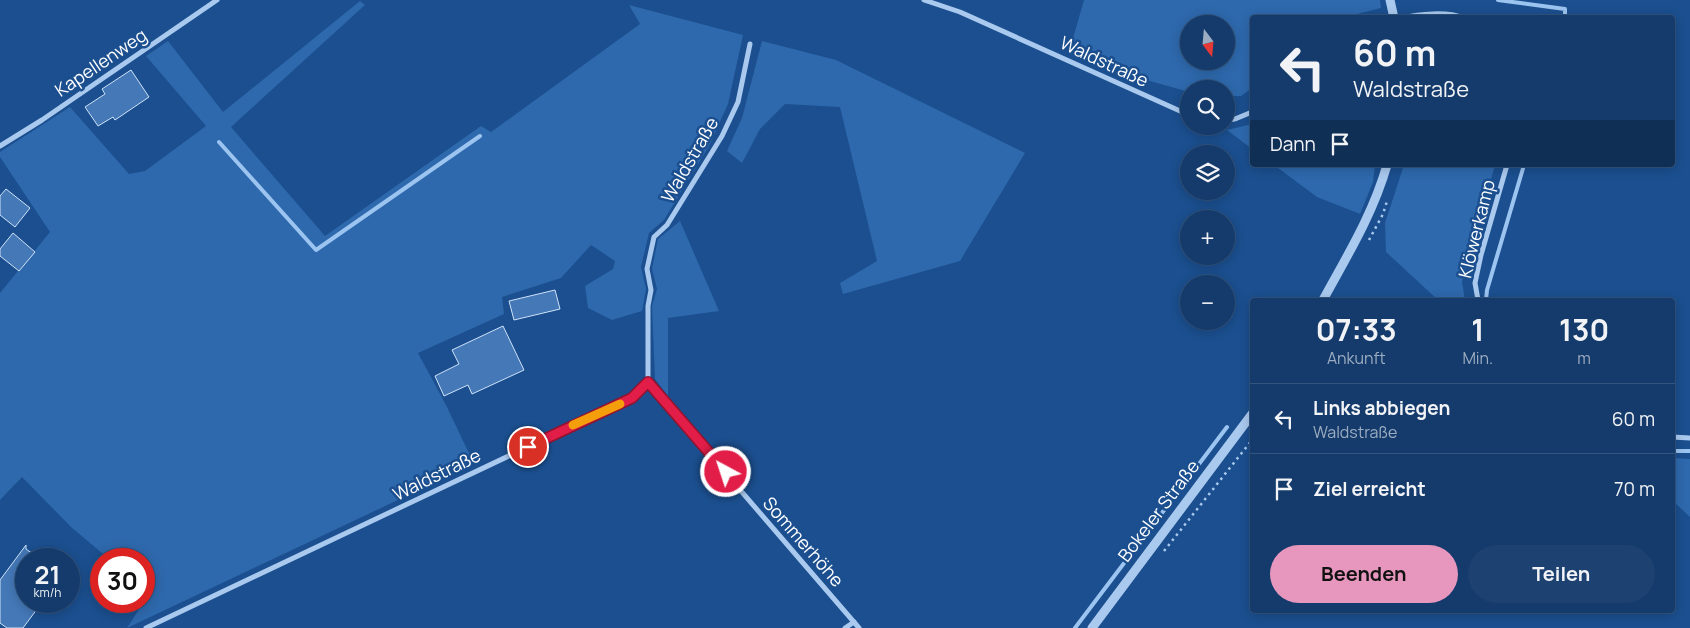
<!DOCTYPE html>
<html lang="de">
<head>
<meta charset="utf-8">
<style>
	body { margin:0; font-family:Manrope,sans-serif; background:#1d4271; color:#f1f3f6; height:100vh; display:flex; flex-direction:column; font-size:19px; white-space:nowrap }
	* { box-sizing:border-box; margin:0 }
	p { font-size:16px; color:#9dadc1 }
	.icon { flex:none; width:28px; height:28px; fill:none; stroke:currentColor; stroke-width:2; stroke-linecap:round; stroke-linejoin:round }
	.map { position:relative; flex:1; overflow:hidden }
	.drawer { position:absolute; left:1250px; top:298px; width:425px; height:315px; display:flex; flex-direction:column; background:#143b6b; border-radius:5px; box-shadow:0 2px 12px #0003,0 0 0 1px #33557e }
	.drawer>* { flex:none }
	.top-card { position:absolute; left:1250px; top:15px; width:425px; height:152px; border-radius:5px; box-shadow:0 2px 12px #0003,0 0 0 1px #33557e; background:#143b6b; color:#f1f3f6; overflow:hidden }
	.needle { width:32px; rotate:164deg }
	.tools { position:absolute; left:1180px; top:15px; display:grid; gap:10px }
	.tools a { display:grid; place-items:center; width:55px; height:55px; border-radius:50%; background:#143b6b; box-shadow:0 2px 12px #0003,0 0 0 1px #33557e; font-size:25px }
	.speed { position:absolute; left:15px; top:548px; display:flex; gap:10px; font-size:25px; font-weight:700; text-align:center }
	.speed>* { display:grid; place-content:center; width:65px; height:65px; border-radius:50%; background:#143b6b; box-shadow:0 2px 12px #0003,0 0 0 1px #33557e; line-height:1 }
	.speed small { font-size:12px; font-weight:400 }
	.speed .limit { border:8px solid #d22; background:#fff; color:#111 }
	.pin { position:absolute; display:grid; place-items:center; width:42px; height:42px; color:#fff; margin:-21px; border:2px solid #fff; border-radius:50%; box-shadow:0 1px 5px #0007 }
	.me { position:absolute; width:55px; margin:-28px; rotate:320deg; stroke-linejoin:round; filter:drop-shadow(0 0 4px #0008) }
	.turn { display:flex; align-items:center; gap:18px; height:105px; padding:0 20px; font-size:22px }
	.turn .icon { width:65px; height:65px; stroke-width:2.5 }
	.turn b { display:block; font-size:35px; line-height:42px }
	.then { display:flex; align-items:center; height:48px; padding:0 20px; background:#0003; gap:10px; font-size:19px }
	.eta { display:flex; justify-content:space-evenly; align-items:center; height:85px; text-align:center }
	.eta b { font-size:30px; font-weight:700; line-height:35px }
	.button { display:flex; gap:10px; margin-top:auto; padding:10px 20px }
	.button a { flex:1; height:58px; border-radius:30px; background:#e797bd; color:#111; font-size:20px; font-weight:700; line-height:58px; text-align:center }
	.button a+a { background:#1d4271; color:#f1f3f6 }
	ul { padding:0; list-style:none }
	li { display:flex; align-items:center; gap:15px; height:70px; padding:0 20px; border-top:1px solid #33557e }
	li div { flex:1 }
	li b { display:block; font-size:19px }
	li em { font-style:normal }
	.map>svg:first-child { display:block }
</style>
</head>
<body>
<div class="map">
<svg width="1690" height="628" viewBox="0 0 1690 628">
	<rect width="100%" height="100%" fill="#1b4f8f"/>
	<!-- green -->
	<g fill="#2e69ad" fill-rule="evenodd">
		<path d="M1084 0H1380L1381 8 1345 17 1252 18V88L1241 96H1226V89H1189V92L1150 81 1071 45ZM1189 24H1226V61H1189Z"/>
		<polygon points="360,1 365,5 231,127 325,236 481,126 491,132 640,24 629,5 743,35 728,104 709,146 664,220 649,233 641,267 646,289 642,311 612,320 588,308 585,286 613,269 615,261 591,245 561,278 502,297 504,314 418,353 447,407 474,464 127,628 152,589 144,583 144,559 109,559 71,527 22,477 0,500 0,293 50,232 0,157 0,152 70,107 129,174 145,171 206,126 146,56 168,41 223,112"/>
		<polygon points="762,41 836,60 1025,153 960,261 843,294 840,283 877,261 840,107 785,104 760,129 742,163 727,151 742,118"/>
		<polygon points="1252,124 1252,149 1227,130"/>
		<polygon points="1274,165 1375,165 1373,182 1360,214 1317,197"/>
		<polygon points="1404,165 1495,165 1462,282 1465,300 1438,300 1386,252 1385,223"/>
		<polygon points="680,221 719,311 668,318 668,396 655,379 652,306 657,289 652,269 658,239"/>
		<polygon points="1673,458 1690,459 1690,517 1673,501"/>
	</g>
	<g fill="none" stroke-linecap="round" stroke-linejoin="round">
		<!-- stream -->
		<g stroke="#9cc4f0" stroke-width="4">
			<polyline points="1498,0 1565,9 1565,18"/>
			<polyline points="219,142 316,250 480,136"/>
			<polyline points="1486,300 1487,290 1524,165"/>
			<polyline points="1672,451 1690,451"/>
			<polyline points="1075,628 1227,427"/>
		</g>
	</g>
	<!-- building -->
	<g fill="#4478b7" stroke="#cfe3fa">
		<polygon points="131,70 149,97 115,120 113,117 98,126 85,107 105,94 102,89"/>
		<polygon points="6,189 30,208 15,227 0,215 0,196"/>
		<polygon points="13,233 35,252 19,271 0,256 0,249"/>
		<polygon points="555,290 560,309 514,320 509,301"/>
		<polygon points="503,326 524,370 472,394 468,385 444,396 435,376 459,364 452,350"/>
		<polygon points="26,545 26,549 40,559 26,559 26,601 43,601 23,628 7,628 0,623 0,580"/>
	</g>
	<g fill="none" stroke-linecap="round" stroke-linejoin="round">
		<!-- path -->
		<g stroke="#a9c9ee" stroke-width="2.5" stroke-dasharray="2.5 4" stroke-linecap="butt">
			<polyline points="1369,240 1383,214 1387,201"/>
			<polyline points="1164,551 1252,440"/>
		</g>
		<!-- minor -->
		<g stroke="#a9c9ee" stroke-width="5">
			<polyline points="924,0 960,12 1189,115"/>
			<path d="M1403 18C1418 14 1448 11 1463 18"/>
			<polyline points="1226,120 1235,119 1252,112"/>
			<polyline points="0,146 42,120 217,0"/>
			<polyline points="1478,300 1475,283 1481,255 1507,165"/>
			<polyline points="648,383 859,628"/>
			<polyline points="1672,437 1690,438"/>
			<polyline points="146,628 631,398 648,383 648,306 651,290 647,269 654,237 667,225 722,136 738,102 750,44"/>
			<polyline points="845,628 854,622"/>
		</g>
		<!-- tertiary -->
		<g stroke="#a9c9ee" stroke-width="9">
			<polyline points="1390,0 1394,18"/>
			<path d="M1323 300C1347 256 1373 214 1387 165"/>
			<polyline points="1092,628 1252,414"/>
		</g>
	</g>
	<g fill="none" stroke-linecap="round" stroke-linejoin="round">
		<defs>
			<polyline id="route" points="528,447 632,398 648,382 726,472"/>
		</defs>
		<!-- route casing -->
		<use href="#route" stroke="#92132f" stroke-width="12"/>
		<!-- route -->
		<use href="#route" stroke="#e11d48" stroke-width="9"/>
		<!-- slow -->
		<polyline stroke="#f59e0b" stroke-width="9" points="573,425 620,404"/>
	</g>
	<g text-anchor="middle" stroke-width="5" stroke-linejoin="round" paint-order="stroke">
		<!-- street labels -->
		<g font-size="18" fill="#fff" stroke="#1b4f8f">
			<text transform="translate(1104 62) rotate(25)" y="6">Waldstraße</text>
			<text transform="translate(101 63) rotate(-34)" y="6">Kapellenweg</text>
			<text transform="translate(690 160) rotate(-60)" y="6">Waldstraße</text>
			<text transform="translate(1477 229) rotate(-76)" y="6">Klöwerkamp</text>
			<text transform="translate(437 475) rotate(-26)" y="6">Waldstraße</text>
			<text transform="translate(1159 511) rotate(-53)" y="6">Bokeler Straße</text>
			<text transform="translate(803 542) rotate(49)" y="6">Sommerhöhe</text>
		</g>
	</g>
</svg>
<div class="tools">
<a><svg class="needle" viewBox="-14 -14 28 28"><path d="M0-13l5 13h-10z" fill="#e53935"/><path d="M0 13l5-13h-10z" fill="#9dadc1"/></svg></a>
<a><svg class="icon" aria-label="search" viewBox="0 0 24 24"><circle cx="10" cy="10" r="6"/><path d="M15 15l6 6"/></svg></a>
<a><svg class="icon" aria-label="layers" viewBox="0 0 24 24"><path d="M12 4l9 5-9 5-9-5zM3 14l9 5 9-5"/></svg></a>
<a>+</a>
<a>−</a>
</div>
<div class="speed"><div>21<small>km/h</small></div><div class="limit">30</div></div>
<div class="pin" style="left:528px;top:447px;background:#d93025"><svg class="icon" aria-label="arrive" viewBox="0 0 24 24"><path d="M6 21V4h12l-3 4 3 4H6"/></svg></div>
<svg class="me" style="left:726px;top:472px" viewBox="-20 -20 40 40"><circle r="17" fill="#e11d48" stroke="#fff" stroke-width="3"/><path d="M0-11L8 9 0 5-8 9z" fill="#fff"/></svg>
<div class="top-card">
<div class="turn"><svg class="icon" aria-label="left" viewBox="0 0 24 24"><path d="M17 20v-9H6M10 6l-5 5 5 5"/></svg><div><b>60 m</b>Waldstraße</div></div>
<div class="then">Dann<svg class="icon" aria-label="arrive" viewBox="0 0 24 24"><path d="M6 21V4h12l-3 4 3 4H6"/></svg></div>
</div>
<section class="drawer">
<div class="eta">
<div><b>07:33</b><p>Ankunft</p></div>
<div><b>1</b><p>Min.</p></div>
<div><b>130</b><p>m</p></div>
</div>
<ul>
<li><svg class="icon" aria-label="left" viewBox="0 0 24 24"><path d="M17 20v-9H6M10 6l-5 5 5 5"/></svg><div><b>Links abbiegen</b><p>Waldstraße</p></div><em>60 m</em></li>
<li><svg class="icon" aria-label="arrive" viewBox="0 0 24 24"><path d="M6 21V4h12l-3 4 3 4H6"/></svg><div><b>Ziel erreicht</b></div><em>70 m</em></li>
</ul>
<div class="button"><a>Beenden</a><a>Teilen</a></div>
</section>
</div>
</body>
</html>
